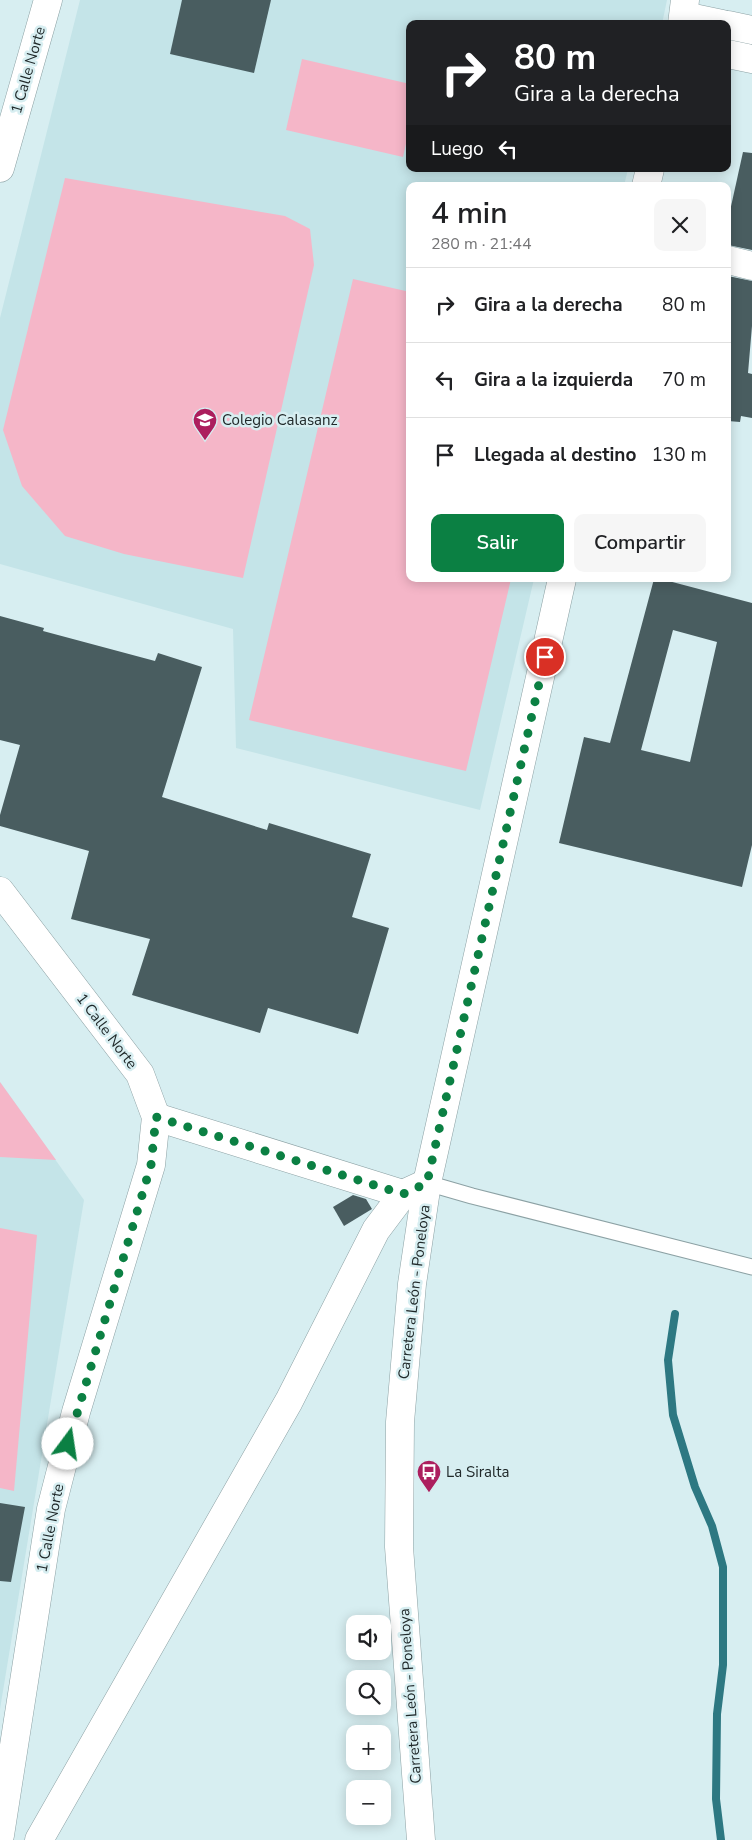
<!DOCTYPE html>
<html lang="es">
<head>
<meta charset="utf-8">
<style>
	body { margin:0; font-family:"Nunito Sans",sans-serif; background:#f6f6f6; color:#202124; height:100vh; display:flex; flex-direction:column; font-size:19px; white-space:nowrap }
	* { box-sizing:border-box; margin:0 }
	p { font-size:16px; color:#757577 }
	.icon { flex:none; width:28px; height:28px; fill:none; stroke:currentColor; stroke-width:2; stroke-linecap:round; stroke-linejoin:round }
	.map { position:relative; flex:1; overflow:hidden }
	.side { position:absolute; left:406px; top:182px; width:325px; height:400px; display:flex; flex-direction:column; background:#fff; border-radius:10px; box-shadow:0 2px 12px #0003 }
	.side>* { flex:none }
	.hud { position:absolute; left:406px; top:20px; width:325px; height:152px; border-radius:10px; box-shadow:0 2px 12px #0003; background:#202124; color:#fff; overflow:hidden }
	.controls { position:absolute; left:346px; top:1615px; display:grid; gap:10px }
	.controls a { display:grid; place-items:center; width:45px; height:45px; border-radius:10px; background:#fff; box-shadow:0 2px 12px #0003; font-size:25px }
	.pin { position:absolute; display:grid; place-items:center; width:42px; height:42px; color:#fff; margin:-21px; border:2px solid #fff; border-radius:50%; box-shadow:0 1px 5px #0007 }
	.me { position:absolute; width:55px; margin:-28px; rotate:14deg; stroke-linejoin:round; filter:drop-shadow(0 0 4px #0008) }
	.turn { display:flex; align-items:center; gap:18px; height:105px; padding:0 25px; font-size:22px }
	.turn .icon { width:65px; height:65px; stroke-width:2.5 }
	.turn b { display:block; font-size:35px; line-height:42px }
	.then { display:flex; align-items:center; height:48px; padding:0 25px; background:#0003; gap:10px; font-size:19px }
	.round { display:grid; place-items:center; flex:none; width:52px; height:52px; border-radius:10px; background:#f6f6f6 }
	.head { display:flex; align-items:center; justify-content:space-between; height:85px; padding:0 25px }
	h1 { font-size:30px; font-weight:600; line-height:38px }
	.primary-button { display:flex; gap:10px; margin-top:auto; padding:10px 25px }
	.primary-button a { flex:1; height:58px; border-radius:10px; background:#0b8043; color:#fff; font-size:20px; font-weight:600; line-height:58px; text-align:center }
	.primary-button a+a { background:#f6f6f6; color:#202124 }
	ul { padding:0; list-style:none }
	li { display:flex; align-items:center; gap:15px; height:75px; padding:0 25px; border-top:1px solid #e0e0e0 }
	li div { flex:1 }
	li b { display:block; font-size:19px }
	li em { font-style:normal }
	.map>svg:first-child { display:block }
</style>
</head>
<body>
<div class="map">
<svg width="752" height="1840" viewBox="0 0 752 1840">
	<rect width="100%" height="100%" fill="#d7eef1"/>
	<!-- built -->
	<g fill="#c4e4e8">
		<polygon points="80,0 667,0 662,24 410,24 410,169 628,169 624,186 410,186 410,579 534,579 480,810 236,748 233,629 0,564 0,318"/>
		<polygon points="0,1082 84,1200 0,1709"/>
	</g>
	<!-- green -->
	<g fill="#f5b6c8">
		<polygon points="302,59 410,84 410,126 403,157 286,130"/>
		<polygon points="65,178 285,216 310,229 314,265 243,578 124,554 65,536 22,486 3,430"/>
		<polygon points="353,279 410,292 410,579 511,579 466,771 249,720"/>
		<polygon points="0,1082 56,1160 0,1157"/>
		<polygon points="0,1228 37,1235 14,1491 0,1488"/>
	</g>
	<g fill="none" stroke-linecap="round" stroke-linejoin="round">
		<!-- stream -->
		<polyline stroke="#2d7882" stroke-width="8" points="675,1314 668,1360 673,1415 695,1487 712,1526 723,1567 723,1665 717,1714 716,1799 721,1840"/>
	</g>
	<!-- building -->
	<g fill="#495d60" fill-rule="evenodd">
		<polygon points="182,0 271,0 254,73 170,54"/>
		<polygon points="743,152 752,153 752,250 728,245 728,220"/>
		<polygon points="728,276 752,281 752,326 748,373 752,374 752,418 741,416 740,422 728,421"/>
		<path d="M654 579H661L752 603V845L742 887 559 843 584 737 610 743ZM673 630 717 642 690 762 641 750Z"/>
		<polygon points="0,616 44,628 43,631 155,661 158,653 202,667 162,797 267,830 269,823 371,854 352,917 389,928 358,1034 268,1008 260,1033 132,995 150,939 71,919 89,851 0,826 0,815 20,745 0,740"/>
		<polygon points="353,1195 366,1199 372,1209 344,1226 333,1207"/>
		<polygon points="0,1503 25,1507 11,1582 0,1581"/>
	</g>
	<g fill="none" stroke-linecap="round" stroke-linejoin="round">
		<defs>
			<polyline id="lane" points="427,1183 472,1196 752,1267"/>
			<g id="street">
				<polyline points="684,16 722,24"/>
				<polyline points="728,25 752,30"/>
				<polyline points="728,54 752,59"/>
				<polyline points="0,168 48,0"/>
				<polyline points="728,260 752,266"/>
				<polyline points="0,891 140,1074 156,1117 151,1165 76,1412 51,1509 0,1835"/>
				<polyline points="156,1117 403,1194"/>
			</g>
			<g id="secondary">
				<polyline points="682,24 685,0"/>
				<polyline points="646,186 650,169"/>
				<polyline points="39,1840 289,1401 376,1230 403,1194 427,1183"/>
				<polyline points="421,1840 399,1547 400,1422 412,1284 427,1183 562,579"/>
			</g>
		</defs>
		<!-- lane casing -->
		<use href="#lane" stroke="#8ca1a4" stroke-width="17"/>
		<!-- street casing -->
		<use href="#street" stroke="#8ca1a4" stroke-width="29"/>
		<!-- secondary casing -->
		<use href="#secondary" stroke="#8ca1a4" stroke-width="29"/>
		<!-- lane -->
		<use href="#lane" stroke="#fff" stroke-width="15"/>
		<!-- street -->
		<use href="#street" stroke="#fff" stroke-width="28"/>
		<!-- secondary -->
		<use href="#secondary" stroke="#fff" stroke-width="28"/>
	</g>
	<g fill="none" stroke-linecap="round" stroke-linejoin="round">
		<!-- route -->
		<polyline stroke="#0b8043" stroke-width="9" stroke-dasharray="0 16.2" points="68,1444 151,1165 156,1117 403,1194 427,1183 545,657"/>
	</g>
	<!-- icons -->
	<defs>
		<symbol id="school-pin" viewBox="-11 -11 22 30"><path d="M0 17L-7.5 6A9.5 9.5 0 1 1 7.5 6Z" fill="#ac1f5e" stroke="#d7eef1"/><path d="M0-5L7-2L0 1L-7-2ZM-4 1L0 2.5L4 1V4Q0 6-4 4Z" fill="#fff"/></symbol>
		<symbol id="bus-pin" viewBox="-11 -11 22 30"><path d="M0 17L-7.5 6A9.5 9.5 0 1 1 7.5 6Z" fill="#ac1f5e" stroke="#d7eef1"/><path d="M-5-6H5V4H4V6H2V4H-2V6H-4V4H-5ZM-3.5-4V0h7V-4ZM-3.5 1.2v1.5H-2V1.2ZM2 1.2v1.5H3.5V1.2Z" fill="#fff"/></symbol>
	</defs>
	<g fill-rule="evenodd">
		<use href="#school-pin" x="191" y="406" width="28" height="38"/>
		<use href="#bus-pin" x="415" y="1458" width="28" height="38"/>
	</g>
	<g text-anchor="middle" stroke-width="5" stroke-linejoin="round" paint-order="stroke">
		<!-- street labels -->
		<g font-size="15" fill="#20292a" stroke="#d7eef1">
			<text transform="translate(28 70) rotate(-74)" y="5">1 Calle Norte</text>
			<text transform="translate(107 1031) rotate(53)" y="5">1 Calle Norte</text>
			<text transform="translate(414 1292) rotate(-83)" y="5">Carretera León - Poneloya</text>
			<text transform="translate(50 1528) rotate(-79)" y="5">1 Calle Norte</text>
			<text transform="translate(410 1696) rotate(-94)" y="5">Carretera León - Poneloya</text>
		</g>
		<!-- poi labels -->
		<g font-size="15" fill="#20292a" stroke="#d7eef1" text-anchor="start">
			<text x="222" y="425">Colegio Calasanz</text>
			<text x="446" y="1477">La Siralta</text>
		</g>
	</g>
</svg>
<div class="controls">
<a><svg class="icon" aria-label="sound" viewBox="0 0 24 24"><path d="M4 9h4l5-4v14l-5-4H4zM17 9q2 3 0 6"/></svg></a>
<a><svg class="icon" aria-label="search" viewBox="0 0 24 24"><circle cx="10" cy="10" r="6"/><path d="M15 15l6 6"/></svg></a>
<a>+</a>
<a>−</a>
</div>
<div class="pin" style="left:545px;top:657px;background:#d93025"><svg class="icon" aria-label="arrive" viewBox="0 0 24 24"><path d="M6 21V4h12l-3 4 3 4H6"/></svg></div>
<svg class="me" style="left:68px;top:1444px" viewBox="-20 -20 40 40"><circle r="19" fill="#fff"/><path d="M0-13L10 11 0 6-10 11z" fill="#0b8043"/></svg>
<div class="hud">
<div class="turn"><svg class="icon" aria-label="right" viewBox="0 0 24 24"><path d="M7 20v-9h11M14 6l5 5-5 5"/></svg><div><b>80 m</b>Gira a la derecha</div></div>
<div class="then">Luego<svg class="icon" aria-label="left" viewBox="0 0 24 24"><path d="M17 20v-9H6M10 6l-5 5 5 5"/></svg></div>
</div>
<section class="side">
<div class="head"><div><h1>4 min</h1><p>280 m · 21:44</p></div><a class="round"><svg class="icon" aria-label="close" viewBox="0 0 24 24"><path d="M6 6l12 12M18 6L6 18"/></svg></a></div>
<ul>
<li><svg class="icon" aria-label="right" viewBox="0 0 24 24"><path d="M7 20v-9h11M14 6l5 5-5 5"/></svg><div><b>Gira a la derecha</b></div><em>80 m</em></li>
<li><svg class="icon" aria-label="left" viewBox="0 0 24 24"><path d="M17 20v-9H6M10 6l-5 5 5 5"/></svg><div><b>Gira a la izquierda</b></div><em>70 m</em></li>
<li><svg class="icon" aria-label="arrive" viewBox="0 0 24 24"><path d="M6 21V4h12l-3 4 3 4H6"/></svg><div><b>Llegada al destino</b></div><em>130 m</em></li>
</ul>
<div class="primary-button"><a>Salir</a><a>Compartir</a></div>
</section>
</div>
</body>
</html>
